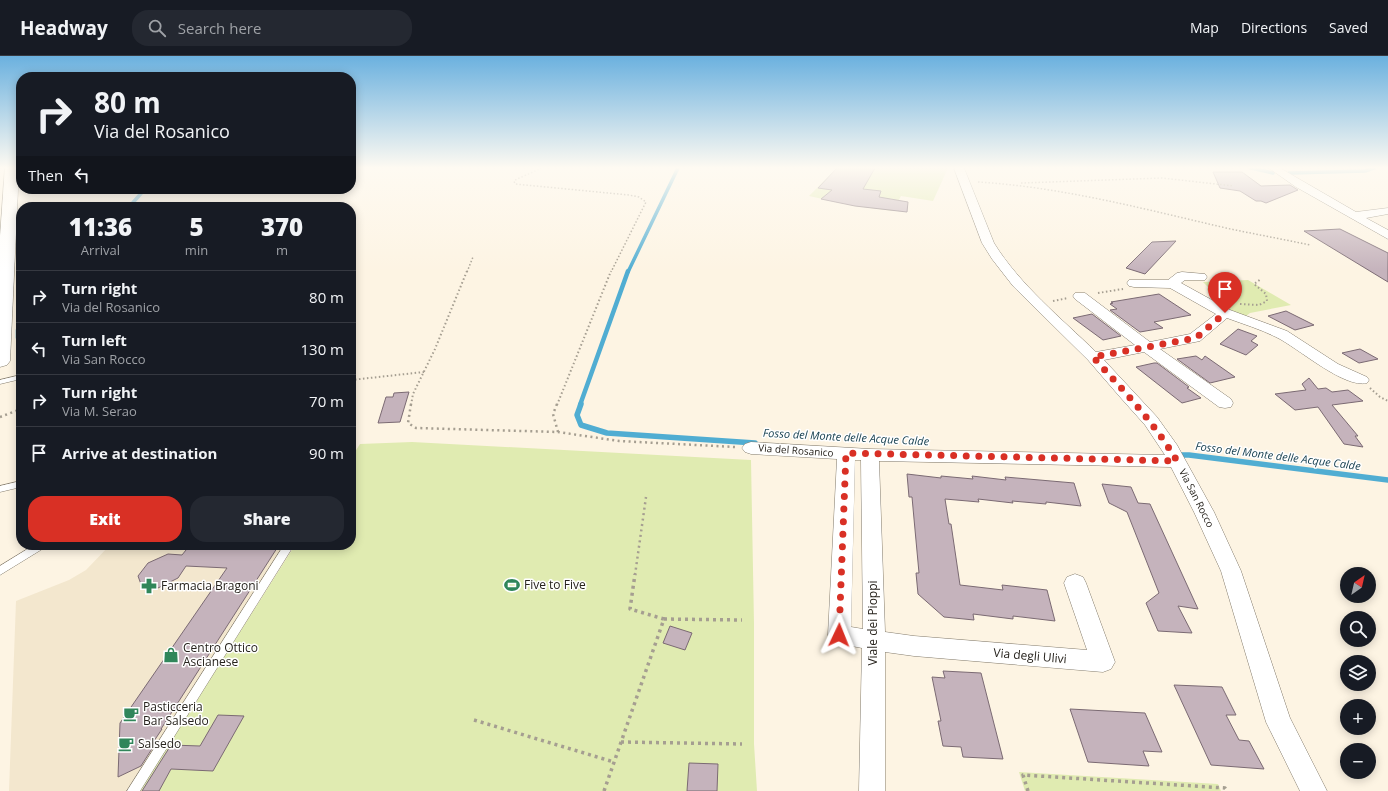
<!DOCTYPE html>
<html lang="en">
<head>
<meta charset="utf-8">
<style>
	body { margin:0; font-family:"Open Sans",sans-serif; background:#242831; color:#f1f3f6; height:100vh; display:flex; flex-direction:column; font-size:15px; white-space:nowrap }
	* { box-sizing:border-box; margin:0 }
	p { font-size:13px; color:#9ea1a6 }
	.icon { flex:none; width:22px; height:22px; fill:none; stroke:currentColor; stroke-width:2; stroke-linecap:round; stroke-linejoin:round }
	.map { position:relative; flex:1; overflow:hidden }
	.sheet { position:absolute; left:16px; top:146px; width:340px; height:348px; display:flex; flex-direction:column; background:#171b24; border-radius:16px; box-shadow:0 2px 10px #0003 }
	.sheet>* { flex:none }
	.hud { position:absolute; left:16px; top:16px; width:340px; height:122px; border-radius:16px; box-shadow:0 2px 10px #0003; background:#171b24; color:#f1f3f6; overflow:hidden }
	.needle { width:26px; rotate:34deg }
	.fabs { position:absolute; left:1340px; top:511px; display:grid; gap:8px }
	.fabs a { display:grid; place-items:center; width:36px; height:36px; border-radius:50%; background:#171b24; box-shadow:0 2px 10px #0003; font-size:20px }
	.pin { position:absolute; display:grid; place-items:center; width:34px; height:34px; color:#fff; margin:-41px -17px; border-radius:50% 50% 50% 0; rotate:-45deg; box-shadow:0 0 4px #0007 }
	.pin .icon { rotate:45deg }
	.me { position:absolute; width:44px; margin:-22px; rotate:2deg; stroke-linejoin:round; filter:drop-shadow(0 0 3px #0008) }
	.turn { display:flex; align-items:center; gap:14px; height:84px; padding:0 12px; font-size:18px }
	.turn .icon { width:52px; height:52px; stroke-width:2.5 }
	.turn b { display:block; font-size:28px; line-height:34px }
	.then { display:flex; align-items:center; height:38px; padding:0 12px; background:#0003; gap:8px; font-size:15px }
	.eta { display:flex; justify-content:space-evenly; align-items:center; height:68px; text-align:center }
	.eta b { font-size:24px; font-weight:800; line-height:28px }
	.action { display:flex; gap:8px; margin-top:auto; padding:8px 12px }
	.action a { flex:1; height:46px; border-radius:16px; background:#d93025; color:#fff; font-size:16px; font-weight:800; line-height:46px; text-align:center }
	.action a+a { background:#242831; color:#f1f3f6 }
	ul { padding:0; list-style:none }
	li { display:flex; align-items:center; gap:12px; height:52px; padding:0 12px; border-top:1px solid #363941 }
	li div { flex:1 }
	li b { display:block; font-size:15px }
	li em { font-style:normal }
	header { display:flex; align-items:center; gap:24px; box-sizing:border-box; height:56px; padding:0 20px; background:#171b24; border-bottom:1px solid #363941 }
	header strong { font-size:19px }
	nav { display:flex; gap:22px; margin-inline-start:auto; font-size:14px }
	.search { width:280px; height:36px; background:#242831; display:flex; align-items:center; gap:10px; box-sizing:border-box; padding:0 14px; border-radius:16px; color:#9ea1a6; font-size:15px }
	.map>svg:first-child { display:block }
</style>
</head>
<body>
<header>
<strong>Headway</strong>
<div class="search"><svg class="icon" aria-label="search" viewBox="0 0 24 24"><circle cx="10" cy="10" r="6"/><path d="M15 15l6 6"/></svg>Search here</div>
<nav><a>Map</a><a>Directions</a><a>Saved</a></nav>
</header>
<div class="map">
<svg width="1388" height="735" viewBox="0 0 1388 735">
	<rect width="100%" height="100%" fill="#fdf4e3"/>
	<!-- built -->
	<polygon fill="#f3e7ce" points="110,489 295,489 139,735 9,735 16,545 69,524 86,514"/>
	<!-- green -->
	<g fill="#e0ebb1">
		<polygon points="837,112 948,112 933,145 901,140 893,155 855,150 809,140"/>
		<polygon points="1248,224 1291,249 1250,257 1245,261 1216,249 1225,248 1207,234 1208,231 1203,226"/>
		<polygon points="412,386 751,404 754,568 754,688 757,735 139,735 295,489 351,489 351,402 360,388"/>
		<polygon points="1019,716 1218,728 1221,735 1025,735"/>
	</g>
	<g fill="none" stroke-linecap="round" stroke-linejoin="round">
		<!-- stream-far2 -->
		<g stroke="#50add2" stroke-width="3.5">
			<polyline points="1251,112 1273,117"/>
			<polyline points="1289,117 1365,115 1374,112"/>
			<polyline points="129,151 145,133"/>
			<polyline points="628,216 678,112"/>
		</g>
		<!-- stream-far1 -->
		<g stroke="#50add2" stroke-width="4.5">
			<polyline points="18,282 18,274 21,271"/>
			<polyline points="580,349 628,215"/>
		</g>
		<!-- stream -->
		<g stroke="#50add2" stroke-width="5.5">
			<polyline points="581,348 577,359 581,369 607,377 755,387"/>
			<polyline points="1177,399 1189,399 1388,424"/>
		</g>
	</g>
	<!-- building -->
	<g fill="#c5b3bc" stroke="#7b6a73">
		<polygon points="837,112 875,112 863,133 881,135 879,141 908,146 907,156 855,150 821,143 832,134 818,132"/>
		<polygon points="1213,116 1242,116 1261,130 1290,129 1298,134 1266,147 1261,145 1256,145 1240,135 1220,132"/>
		<polygon points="1340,173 1388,197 1388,226 1304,175"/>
		<polygon points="1176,185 1145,218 1126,212 1152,186"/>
		<polygon points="1159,238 1191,259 1154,266 1163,272 1140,276 1110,254 1117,253 1110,248 1113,247 1111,246"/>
		<polygon points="1286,255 1314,269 1295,274 1268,260"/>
		<polygon points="1092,258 1121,280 1103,284 1073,262"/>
		<polygon points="1238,273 1257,280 1251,285 1258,289 1246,299 1220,288"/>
		<polygon points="1360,293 1378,303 1359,307 1342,297"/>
		<polygon points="1196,300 1202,304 1205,300 1235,321 1210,327 1177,303"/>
		<polygon points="1154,307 1157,307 1189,331 1187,332 1201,342 1182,347 1136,311"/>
		<polygon points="1309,322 1318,333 1326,332 1332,336 1348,334 1363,345 1332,349 1358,380 1355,380 1363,391 1344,388 1318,351 1295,354 1275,338 1306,334 1302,328"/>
		<polygon points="409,336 400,366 378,367 386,341 393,341 394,337"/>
		<polygon points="907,418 941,422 941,420 973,423 972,420 1006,424 1005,421 1074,427 1081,450 1046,446 1046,448 1012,445 1013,447 978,443 979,446 945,443 949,468 951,468 960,529 1003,534 1002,529 1047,534 1055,565 1013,560 1013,563 973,558 974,564 944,561 918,538 916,517 919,517 912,441 909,441"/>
		<polygon points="1102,428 1131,431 1138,447 1150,448 1198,553 1178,550 1192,577 1158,575 1146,547 1159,537 1127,456 1109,447"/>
		<polygon points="190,489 279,489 161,673 162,673 152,688 155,688 141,710 118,721 120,667 227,512 186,510 178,522 158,532 142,531 138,520 148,507 168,498 182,499"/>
		<polygon points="670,570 692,577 685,594 663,587"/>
		<polygon points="943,615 981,617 1003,703 963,701 961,691 943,690 938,665 941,665 932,621 945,622"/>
		<polygon points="1174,629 1222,631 1236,659 1226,659 1239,684 1249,685 1264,713 1211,709"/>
		<polygon points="1070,653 1145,657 1162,696 1143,695 1149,710 1088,706"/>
		<polygon points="218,659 244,660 213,715 171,713 159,735 142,735 171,689 200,690"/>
		<polygon points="689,707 718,708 717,735 687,735"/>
	</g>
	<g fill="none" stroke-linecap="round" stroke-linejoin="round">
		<defs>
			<g id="service">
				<polygon points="21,319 21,323 0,328 0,324"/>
				<polygon points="21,425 21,431 0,436 0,430"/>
				<polygon points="34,489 46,489 44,492 0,519 0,510"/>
				<polygon points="284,489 294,489 140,735 127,735"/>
			</g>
			<g id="minor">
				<path d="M954 112H964L994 187C1020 229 1061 262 1096 296L1135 289 1075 243 1073 240 1075 237H1085L1150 286 1190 278 1216 258 1170 232 1134 231 1129 230 1127 227 1129 224H1168L1177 217 1182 216 1205 218 1207 221 1205 224H1185L1181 227 1230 254 1287 275 1338 308 1367 321 1369 324 1367 327C1344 333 1297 291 1276 281 1260 273 1243 268 1227 262L1200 285 1160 293 1231 343 1233 347 1231 351 1225 352 1219 351 1144 296 1104 304 1157 361 1177 389 1214 456 1241 515 1290 662 1327 735H1300L1266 666 1221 515 1194 456 1171 411 879 405 885 576 914 580 1087 594 1064 527 1067 521 1075 518 1083 521 1086 527 1115 606 1111 613 1103 616 914 600 885 596V735H859L862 592 831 586 828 579 837 403 751 398 745 396 742 392 745 388 751 386 870 393 1165 399 1145 369 1120 341 1088 304 1013 230 992 203 982 187ZM855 404H861L863 573 851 571Z"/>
				<polygon points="1269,112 1280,112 1356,156 1388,152 1388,158 1366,162 1388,174 1388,183 1296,131"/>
			</g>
			<polygon id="secondary" points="5,112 19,112 10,305 7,309 0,311 0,180"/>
		</defs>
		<!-- service casing -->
		<use href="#service" stroke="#847c6d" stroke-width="1"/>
		<!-- minor casing -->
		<use href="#minor" stroke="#847c6d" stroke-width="1"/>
		<!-- secondary casing -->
		<use href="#secondary" stroke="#847c6d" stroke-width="1"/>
		<!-- path-far3 -->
		<g stroke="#a59e91" stroke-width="1.5" stroke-dasharray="1.5 2" stroke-linecap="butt">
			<polyline points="542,112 517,123 514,125 515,128 629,139 639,141 646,146 611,216"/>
			<path d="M978 126C1062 131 1144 153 1226 172 1254 178 1282 183 1310 189"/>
			<polyline points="1021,127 1162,122 1234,130"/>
			<polyline points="467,216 473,201"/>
		</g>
		<!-- path-far2 -->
		<g stroke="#a59e91" stroke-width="2" stroke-dasharray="1.5 2.5" stroke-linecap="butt">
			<polyline points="1098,237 1123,233"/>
			<polyline points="1053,245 1068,242"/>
			<polyline points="1240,248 1259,249 1267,245 1266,238 1254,228 1261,223"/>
			<polyline points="351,324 424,316"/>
			<polyline points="1370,332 1380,341 1388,345"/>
			<polyline points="411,349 413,338 435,293 467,215"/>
			<polyline points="557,349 611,215"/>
		</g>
		<!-- path-far1 -->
		<g stroke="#a59e91" stroke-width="2.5" stroke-dasharray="2 3.5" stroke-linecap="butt">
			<polyline points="411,348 408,367 416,372 558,376 619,385 735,391"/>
			<polyline points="557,348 553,358 558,376"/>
			<polyline points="0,361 21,353"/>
			<polyline points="635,519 646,441"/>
		</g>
		<!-- path -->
		<g stroke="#a59e91" stroke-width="3.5" stroke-dasharray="3 4" stroke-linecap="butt">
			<polyline points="664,563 742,564"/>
			<polyline points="474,664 614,706"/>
			<polyline points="621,686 742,688"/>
			<polyline points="604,735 664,563 630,553 635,518"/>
			<polyline points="1028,735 1023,719 1225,732 1227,735"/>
		</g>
		<!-- service -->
		<use href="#service" fill="#fff" fill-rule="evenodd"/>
		<!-- minor -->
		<use href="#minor" fill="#fff" fill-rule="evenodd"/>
		<!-- secondary -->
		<use href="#secondary" fill="#fff" fill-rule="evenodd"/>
	</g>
	<!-- sky -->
	<linearGradient id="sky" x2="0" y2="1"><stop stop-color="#6bb1df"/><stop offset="0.52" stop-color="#fefaf2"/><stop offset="1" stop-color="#fefaf2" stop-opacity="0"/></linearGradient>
	<rect width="1388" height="215" fill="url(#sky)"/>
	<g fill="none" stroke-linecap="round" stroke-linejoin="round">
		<!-- route -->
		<path stroke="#d93025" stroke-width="7" stroke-dasharray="0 12.6" d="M839 579 846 397 1177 405C1154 366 1123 334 1093 301L1196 282 1225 257"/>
	</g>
	<!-- icons -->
	<defs>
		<symbol id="stadium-bare" viewBox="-9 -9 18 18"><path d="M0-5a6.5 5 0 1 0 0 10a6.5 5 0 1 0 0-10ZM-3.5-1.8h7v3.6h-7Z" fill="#30865a" stroke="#fff" stroke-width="2.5" paint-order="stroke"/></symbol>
		<symbol id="pharmacy-bare" viewBox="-9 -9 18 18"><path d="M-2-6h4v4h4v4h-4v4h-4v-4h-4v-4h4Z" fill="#30865a" stroke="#fff" stroke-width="2.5" paint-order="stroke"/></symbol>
		<symbol id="shop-bare" viewBox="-9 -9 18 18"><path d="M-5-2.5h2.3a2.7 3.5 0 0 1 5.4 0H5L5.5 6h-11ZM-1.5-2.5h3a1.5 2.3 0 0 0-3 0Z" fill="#30865a" stroke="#fff" stroke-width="2.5" paint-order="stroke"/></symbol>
		<symbol id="cafe-bare" viewBox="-9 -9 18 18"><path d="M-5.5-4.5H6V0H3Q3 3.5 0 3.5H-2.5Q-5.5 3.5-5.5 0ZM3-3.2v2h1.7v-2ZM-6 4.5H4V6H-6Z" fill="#30865a" stroke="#fff" stroke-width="2.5" paint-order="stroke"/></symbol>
	</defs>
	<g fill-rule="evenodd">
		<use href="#stadium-bare" x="501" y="518" width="22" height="22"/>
		<use href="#pharmacy-bare" x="138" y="519" width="22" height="22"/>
		<use href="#shop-bare" x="160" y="588" width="22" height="22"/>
		<use href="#cafe-bare" x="120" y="647" width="22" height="22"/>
		<use href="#cafe-bare" x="115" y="677" width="22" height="22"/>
	</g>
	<g text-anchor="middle" stroke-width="3" stroke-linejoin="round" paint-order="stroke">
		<!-- street labels -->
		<g font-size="10" fill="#27231d" stroke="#fff">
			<text transform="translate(796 394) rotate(4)" y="4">Via del Rosanico</text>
			<text transform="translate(1197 442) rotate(63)" y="4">Via San Rocco</text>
		</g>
		<!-- water labels -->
		<g font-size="11" font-style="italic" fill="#174050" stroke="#fff">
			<text transform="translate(846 381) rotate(3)" y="4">Fosso del Monte delle Acque Calde</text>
			<text transform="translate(1278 400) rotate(7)" y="4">Fosso del Monte delle Acque Calde</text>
		</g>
		<!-- near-poi labels -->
		<g font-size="12" fill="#27231d" stroke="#fff" text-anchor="start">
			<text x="524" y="533">Five to Five</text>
			<text x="161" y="534">Farmacia Bragoni</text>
			<text x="183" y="596">Centro Ottico<tspan x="183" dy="14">Ascianese</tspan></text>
			<text x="143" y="655">Pasticceria<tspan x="143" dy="14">Bar Salsedo</tspan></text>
			<text x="138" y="692">Salsedo</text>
		</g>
		<!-- near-street labels -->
		<g font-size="12" fill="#27231d" stroke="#fff">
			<text transform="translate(873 567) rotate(-90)" y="4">Viale dei Pioppi</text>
			<text transform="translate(1030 600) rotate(5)" y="4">Via degli Ulivi</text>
		</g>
	</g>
</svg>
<div class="fabs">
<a><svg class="needle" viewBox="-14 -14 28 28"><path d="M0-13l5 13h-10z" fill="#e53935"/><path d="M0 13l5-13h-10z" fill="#9ea1a6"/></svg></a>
<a><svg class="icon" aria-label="search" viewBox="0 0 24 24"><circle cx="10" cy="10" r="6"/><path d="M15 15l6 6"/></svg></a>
<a><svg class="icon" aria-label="layers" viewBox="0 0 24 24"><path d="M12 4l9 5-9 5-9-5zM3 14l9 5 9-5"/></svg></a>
<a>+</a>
<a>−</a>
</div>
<div class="pin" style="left:1225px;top:257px;background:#d93025"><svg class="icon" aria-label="arrive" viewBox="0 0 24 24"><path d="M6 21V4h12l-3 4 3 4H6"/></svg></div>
<svg class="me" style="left:839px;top:579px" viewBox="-20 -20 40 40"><path d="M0-17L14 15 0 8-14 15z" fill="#d93025" stroke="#fff" stroke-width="4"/></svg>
<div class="hud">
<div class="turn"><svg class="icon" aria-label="right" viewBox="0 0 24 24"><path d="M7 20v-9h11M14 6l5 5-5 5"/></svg><div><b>80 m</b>Via del Rosanico</div></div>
<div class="then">Then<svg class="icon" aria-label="left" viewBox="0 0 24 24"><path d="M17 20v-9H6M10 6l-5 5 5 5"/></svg></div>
</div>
<section class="sheet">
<div class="eta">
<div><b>11:36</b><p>Arrival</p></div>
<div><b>5</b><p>min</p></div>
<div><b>370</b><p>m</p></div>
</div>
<ul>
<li><svg class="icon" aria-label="right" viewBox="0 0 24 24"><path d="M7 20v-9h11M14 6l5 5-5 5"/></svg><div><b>Turn right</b><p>Via del Rosanico</p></div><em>80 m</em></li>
<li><svg class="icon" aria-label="left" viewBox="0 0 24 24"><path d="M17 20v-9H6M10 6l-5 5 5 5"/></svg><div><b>Turn left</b><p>Via San Rocco</p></div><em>130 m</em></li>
<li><svg class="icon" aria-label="right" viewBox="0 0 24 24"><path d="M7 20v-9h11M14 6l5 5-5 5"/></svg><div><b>Turn right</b><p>Via M. Serao</p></div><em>70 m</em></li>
<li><svg class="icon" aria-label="arrive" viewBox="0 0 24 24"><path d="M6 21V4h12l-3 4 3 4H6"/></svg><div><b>Arrive at destination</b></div><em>90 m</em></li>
</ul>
<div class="action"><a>Exit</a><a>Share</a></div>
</section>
</div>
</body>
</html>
